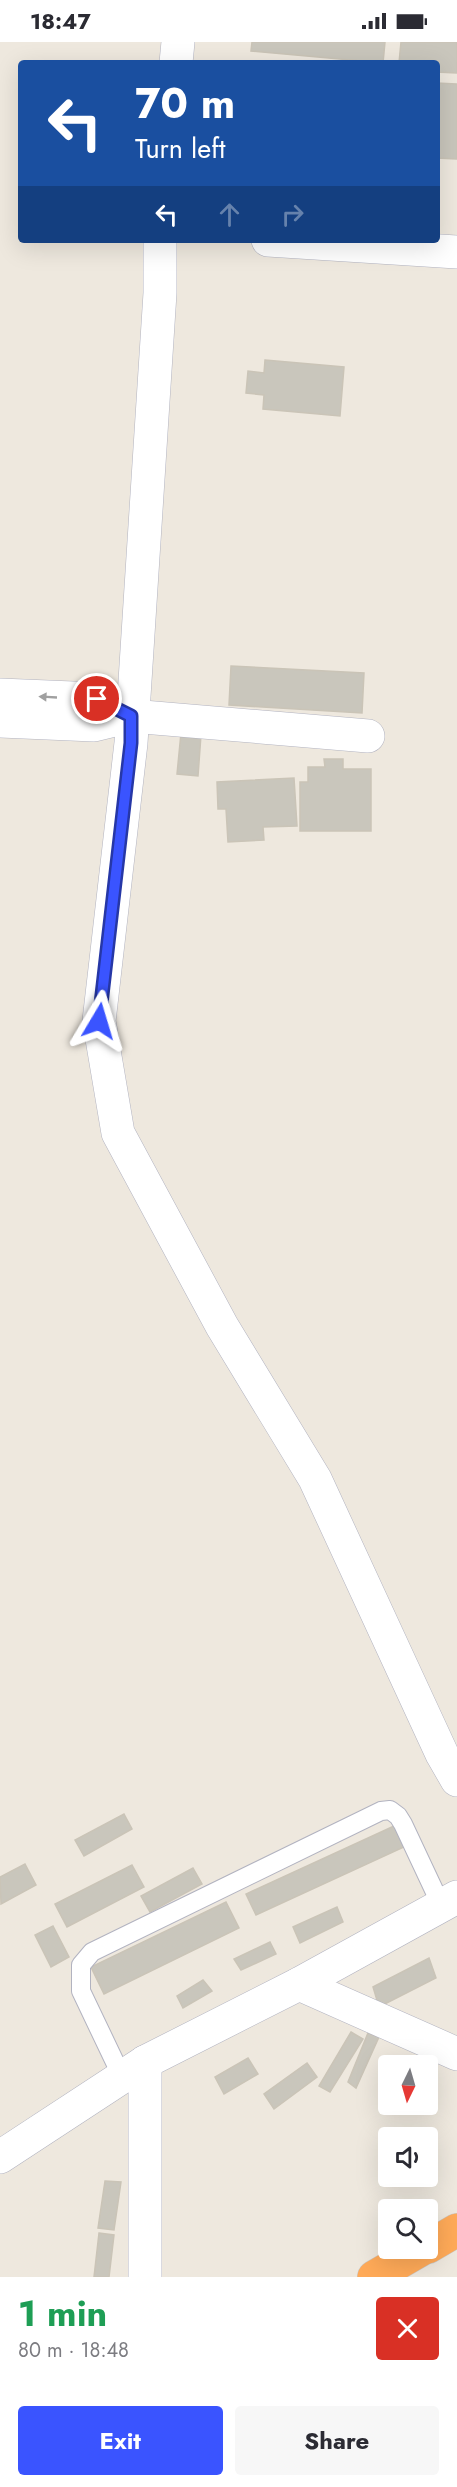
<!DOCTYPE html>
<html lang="en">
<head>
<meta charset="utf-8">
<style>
	body { margin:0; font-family:Jost,sans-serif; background:#f7f7f7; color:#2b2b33; height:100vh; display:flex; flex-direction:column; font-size:22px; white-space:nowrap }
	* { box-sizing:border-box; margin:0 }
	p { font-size:20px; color:#7c7c81 }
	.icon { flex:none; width:33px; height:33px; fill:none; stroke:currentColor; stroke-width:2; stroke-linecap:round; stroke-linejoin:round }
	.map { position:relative; height:2235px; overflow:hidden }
	.panel { display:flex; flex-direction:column; background:#fff; flex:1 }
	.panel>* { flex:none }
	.hud { position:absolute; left:18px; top:18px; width:422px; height:183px; border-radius:6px; box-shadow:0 6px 24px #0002; background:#1a4fa0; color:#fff; overflow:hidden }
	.needle { width:39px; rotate:185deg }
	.buttons { position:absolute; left:378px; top:2013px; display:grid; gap:12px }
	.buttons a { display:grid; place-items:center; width:60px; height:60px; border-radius:6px; background:#fff; box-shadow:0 6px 24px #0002; font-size:30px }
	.pin { position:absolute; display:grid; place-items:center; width:51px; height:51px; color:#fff; margin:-26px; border:3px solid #fff; border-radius:50%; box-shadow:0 2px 6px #0007 }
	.me { position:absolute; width:66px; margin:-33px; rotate:7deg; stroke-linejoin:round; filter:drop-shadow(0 0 4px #0008) }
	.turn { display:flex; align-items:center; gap:21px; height:126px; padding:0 18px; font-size:27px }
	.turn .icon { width:78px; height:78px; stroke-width:2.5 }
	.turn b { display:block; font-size:42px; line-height:51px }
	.lanes { display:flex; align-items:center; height:57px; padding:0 18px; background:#0003; justify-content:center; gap:30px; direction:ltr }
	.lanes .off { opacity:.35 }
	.round { display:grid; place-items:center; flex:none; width:63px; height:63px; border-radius:6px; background:#f7f7f7 }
	.headline { display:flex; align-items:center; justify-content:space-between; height:102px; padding:0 18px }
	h1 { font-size:36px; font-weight:700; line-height:45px; color:#1e9e55 }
	.cta { display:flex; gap:12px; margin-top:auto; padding:12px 18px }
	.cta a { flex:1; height:69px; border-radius:6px; background:#3a54ff; color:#fff; font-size:24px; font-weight:700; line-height:69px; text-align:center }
	.cta a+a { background:#f7f7f7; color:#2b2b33 }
	.status { display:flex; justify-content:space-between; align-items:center; height:42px; padding:0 30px; background:#fff; direction:ltr }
	.status svg { height:16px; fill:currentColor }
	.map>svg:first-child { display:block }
</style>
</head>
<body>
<div class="status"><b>18:47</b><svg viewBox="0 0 49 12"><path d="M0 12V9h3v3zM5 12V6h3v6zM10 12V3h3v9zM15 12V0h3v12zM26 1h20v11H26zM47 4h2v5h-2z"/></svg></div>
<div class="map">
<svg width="457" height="2235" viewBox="0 0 457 2235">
	<rect width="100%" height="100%" fill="#eee8de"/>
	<!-- building -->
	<g fill="#c9c6bc" stroke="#cac4b7" stroke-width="1.5">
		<polygon points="252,0 385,0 383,21 251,9"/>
		<polygon points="401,0 457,0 457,31 436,30 436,21 399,21"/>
		<polygon points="436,41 457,42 457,117 436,116"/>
		<polygon points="265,318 344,325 340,374 263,367 264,353 246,351 248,329 264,331"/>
		<polygon points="231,624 364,631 362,671 229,663"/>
		<polygon points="181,691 201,693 198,734 177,732"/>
		<polygon points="324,717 343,717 343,727 371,727 371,789 300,789 300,740 308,740 308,725 325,725"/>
		<polygon points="294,736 297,784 263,785 264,798 228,800 226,767 218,767 217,740"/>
		<polygon points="124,1772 132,1787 84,1814 75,1798"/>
		<polygon points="394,1784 404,1805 256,1873 246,1852"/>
		<polygon points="25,1822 36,1843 1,1862 0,1835"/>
		<polygon points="132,1823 144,1845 67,1885 55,1862"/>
		<polygon points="193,1826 202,1842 150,1870 141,1854"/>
		<polygon points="226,1860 239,1886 104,1952 91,1925"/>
		<polygon points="337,1865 343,1880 300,1901 293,1885"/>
		<polygon points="53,1884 69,1915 51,1925 35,1893"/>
		<polygon points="270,1900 276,1912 241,1928 234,1917"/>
		<polygon points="429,1916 436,1936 379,1965 373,1945"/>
		<polygon points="203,1938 212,1949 183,1966 177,1954"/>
		<polygon points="351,1990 363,1997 330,2050 319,2044"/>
		<polygon points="368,1991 379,1995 356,2046 348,2040"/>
		<polygon points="248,2016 258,2032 224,2052 215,2035"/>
		<polygon points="307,2021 317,2035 274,2067 264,2052"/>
		<polygon points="105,2139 121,2140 114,2188 98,2186"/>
		<polygon points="99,2191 114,2193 109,2235 94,2235"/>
	</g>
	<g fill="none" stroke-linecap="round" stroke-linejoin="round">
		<defs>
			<polyline id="lane" points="122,2035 81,1949 81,1923 92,1910 381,1769 390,1768 398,1774 403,1782 441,1863"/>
			<g id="street">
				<polyline points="176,21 178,0"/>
				<polyline points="160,198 160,251 131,701 99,979 118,1091 222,1284 315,1437 442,1712 457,1738"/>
				<polyline points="268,198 457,210"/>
				<polyline points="0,653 97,657 131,674"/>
				<polyline points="0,679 94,683 131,674 368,694"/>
				<polyline points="299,1942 457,2012"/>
				<polyline points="145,2020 145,2235"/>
				<polyline points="0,2115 145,2020 299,1942 457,1855"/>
			</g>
			<g id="highway">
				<polyline points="428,2205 457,2188"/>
				<polyline points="374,2235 424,2206"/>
			</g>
		</defs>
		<!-- lane casing -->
		<use href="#lane" stroke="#b2b3c0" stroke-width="20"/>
		<!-- street casing -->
		<use href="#street" stroke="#b2b3c0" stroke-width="34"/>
		<!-- highway casing -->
		<use href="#highway" stroke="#c8c8c8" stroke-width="34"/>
		<!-- lane -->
		<use href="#lane" stroke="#fff" stroke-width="18"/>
		<!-- street -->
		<use href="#street" stroke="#fff" stroke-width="33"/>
		<!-- highway -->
		<use href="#highway" stroke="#ffaa58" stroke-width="33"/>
	</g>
	<!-- one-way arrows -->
	<defs><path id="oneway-solid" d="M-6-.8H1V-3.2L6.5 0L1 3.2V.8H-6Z" transform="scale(1.5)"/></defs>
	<use fill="#a0a0a0" href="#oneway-solid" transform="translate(48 655) rotate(-177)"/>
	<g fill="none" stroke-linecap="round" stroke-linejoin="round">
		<defs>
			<polyline id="route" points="97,657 131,674 131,701 99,979"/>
		</defs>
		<!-- route casing -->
		<use href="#route" stroke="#2637a6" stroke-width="15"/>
		<!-- route -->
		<use href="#route" stroke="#3a54ff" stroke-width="10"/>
	</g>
</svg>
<div class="buttons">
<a><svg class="needle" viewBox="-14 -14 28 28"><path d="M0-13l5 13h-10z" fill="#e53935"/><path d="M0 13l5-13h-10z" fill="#7c7c81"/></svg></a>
<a><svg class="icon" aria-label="sound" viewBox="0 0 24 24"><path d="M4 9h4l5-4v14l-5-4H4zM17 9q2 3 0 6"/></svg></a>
<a><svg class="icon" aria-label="search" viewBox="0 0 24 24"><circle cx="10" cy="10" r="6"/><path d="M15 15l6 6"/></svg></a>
</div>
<div class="pin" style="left:97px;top:657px;background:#d93025"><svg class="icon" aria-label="arrive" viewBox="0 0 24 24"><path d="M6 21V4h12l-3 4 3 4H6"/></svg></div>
<svg class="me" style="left:99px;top:979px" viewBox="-20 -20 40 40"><path d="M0-17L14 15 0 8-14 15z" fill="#3a54ff" stroke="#fff" stroke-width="4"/></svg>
<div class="hud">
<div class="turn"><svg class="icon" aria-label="left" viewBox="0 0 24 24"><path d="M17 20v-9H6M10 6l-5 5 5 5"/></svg><div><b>70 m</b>Turn left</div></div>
<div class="lanes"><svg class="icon" aria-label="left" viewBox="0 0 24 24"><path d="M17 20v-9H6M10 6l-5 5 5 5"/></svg><svg class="icon off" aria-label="ahead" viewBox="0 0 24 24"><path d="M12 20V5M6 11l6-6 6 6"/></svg><svg class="icon off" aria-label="right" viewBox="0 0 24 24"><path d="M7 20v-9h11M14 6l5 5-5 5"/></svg></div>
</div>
</div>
<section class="panel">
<div class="headline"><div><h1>1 min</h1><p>80 m · 18:48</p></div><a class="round" style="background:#d93025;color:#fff"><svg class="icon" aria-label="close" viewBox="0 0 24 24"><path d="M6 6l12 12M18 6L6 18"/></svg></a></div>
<div class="cta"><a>Exit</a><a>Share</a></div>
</section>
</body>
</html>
